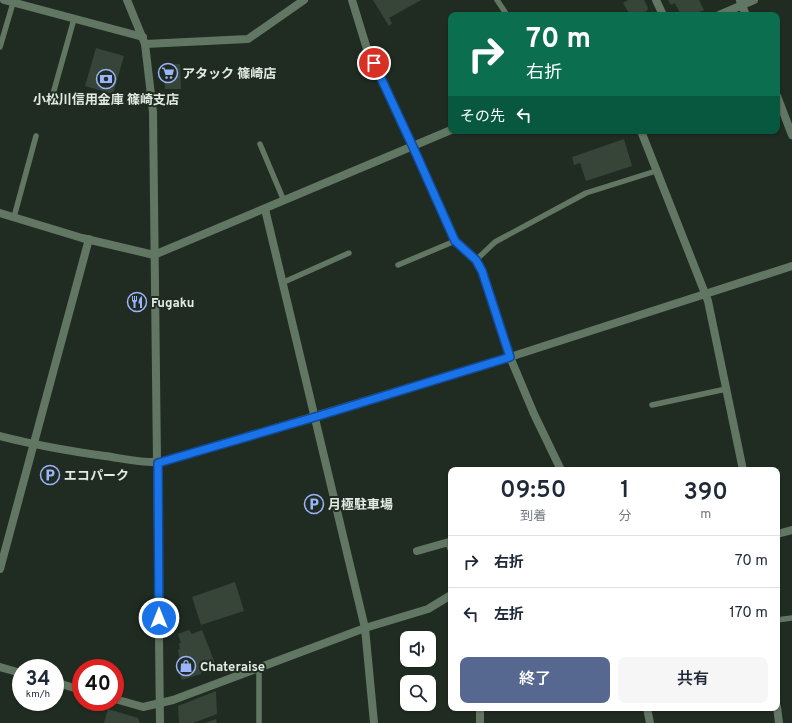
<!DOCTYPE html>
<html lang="ja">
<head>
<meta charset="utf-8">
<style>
	body { margin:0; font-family:Overpass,"Noto Sans JP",sans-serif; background:#f6f6f7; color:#1f2937; height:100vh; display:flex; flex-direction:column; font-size:15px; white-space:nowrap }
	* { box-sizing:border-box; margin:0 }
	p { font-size:13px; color:#747a83 }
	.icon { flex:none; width:22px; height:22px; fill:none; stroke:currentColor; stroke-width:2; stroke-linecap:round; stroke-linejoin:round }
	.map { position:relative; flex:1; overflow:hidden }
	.sheet { position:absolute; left:448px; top:467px; width:332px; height:244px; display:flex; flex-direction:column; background:#fff; border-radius:8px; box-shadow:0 1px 3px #0004 }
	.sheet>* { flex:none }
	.top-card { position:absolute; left:448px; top:12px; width:332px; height:122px; border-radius:8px; box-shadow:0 1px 3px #0004; background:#0b6e4f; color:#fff; overflow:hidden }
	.tools { position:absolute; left:400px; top:631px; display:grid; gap:8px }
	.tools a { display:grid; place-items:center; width:36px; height:36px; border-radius:8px; background:#fff; box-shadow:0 1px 3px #0004; font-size:20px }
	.speed { position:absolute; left:12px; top:659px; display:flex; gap:8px; font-size:20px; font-weight:700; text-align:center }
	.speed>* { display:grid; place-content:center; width:52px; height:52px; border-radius:50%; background:#fff; box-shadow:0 1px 3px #0004; line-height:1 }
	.speed small { font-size:10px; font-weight:400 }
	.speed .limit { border:6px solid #d22; background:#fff; color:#111 }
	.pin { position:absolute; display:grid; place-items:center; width:34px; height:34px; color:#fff; margin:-17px; border:2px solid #fff; border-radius:50%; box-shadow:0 1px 4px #0007 }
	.me { position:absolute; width:44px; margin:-22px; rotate:0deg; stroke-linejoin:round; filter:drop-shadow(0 0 3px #0008) }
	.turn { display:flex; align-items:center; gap:14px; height:84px; padding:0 12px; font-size:18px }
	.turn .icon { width:52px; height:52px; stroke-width:2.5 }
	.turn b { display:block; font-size:28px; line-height:34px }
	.then { display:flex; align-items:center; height:38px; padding:0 12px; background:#0003; gap:8px; font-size:15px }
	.eta { display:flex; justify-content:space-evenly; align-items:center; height:68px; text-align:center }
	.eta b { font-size:24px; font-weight:600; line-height:28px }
	.button { display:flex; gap:8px; margin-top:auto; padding:8px 12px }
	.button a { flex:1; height:46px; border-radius:8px; background:#576890; color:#fff; font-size:16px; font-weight:600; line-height:46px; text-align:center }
	.button a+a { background:#f6f6f7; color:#1f2937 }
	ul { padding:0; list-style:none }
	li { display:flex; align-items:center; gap:12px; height:52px; padding:0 12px; border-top:1px solid #e0e1e3 }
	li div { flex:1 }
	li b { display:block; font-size:15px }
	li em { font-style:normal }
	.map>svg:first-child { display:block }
</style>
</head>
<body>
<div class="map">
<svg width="792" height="723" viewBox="0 0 792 723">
	<rect width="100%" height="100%" fill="#202c21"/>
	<!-- building -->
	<g fill="#374438">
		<polygon points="373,0 421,0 389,18 392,23 389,26"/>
		<polygon points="628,0 644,0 648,8 647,11 636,15 630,15 623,3"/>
		<polygon points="668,0 699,0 704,10 692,15 681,15 675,3 671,5"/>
		<polygon points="96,48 124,56 113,94 85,86"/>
		<polygon points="180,64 181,89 165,89 164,65"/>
		<polygon points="624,139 632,166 586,181 580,163 574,165 572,157"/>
		<polygon points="235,582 244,611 201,625 192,597"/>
		<polygon points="189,630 192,634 202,630 216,666 201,672 201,674 182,680 178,670 180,669 178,663 180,663 178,650 180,649 179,643 181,643 178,634"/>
		<polygon points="216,691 217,714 193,723 179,723 178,706"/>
		<polygon points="108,709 138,718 140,723 104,723"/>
		<polygon points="216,719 217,723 205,723"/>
	</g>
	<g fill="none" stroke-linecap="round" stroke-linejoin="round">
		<!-- service -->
		<g stroke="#617763" stroke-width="5.5">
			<polyline points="497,0 507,15"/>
			<polyline points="0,47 13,3"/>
			<polyline points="51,101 74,19"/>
			<polyline points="260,144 284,201"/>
			<polyline points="14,217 36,136"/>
			<polyline points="476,260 495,242 586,193 656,171"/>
			<polyline points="398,265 455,241"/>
			<polyline points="284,282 349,253"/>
			<polyline points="652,405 726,389"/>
			<polyline points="777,620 792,618"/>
			<polyline points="259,668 259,723"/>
		</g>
		<!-- minor -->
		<g stroke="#617763" stroke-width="8">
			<polyline points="4,0 143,37"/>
			<polyline points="352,0 367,49 413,147 455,241 476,260 482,271 510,357 534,414 561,470"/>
			<polyline points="656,0 663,15"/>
			<polyline points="740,1 746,15"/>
			<polyline points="719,15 754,0"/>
			<polyline points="145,44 248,39 304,0"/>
			<polyline points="777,96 792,135"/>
			<polyline points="641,131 708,301 743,470"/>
			<polyline points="265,209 365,628 374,723"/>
			<polyline points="0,213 82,238 154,255 451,130"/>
			<path d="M0 436C35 445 70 451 105 456 126 459 148 465 169 460L510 357 792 266"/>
			<polyline points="777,534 792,530"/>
			<polyline points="417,551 449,542 451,548"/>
			<polyline points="0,569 89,239"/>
			<polyline points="0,667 21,673"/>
			<polyline points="55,682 81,690"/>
			<polyline points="115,699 143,707 173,700 365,628 428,609 451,595"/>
			<polyline points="777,707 779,723"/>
			<polyline points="480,708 480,723"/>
			<polyline points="647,708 650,723"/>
		</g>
		<!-- tertiary -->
		<polyline stroke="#617763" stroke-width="8" points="127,0 145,44 153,112 160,723"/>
	</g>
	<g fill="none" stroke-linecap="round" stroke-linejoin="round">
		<defs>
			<polyline id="route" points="159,618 158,463 315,417 510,357 482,271 476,260 455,241 413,147 374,63"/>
		</defs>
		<!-- route casing -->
		<use href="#route" stroke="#114b97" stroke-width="10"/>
		<!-- route -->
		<use href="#route" stroke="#1a73e8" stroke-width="7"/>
	</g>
	<!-- icons -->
	<defs>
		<symbol id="supermarket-ring" viewBox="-11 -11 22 22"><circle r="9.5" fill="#202c21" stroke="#9cb4fd" stroke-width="1.5"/><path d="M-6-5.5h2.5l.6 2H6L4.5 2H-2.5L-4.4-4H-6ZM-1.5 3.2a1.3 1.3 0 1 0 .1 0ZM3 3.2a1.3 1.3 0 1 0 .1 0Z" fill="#9cb4fd"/></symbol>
		<symbol id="bank-ring" viewBox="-11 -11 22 22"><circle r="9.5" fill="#202c21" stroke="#9cb4fd" stroke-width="1.5"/><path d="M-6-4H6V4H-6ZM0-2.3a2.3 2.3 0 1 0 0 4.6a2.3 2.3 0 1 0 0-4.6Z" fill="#9cb4fd"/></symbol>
		<symbol id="restaurant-ring" viewBox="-11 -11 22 22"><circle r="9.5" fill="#202c21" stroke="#9cb4fd" stroke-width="1.5"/><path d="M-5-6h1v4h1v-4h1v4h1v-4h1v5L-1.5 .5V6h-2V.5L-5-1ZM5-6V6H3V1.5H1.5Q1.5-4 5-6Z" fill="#9cb4fd"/></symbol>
		<symbol id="parking-ring" viewBox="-11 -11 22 22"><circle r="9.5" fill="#202c21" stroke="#9cb4fd" stroke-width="1.5"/><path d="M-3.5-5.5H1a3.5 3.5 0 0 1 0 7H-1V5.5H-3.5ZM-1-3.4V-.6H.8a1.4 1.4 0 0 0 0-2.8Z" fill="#9cb4fd"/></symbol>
		<symbol id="shop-ring" viewBox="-11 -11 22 22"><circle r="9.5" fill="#202c21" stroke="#9cb4fd" stroke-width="1.5"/><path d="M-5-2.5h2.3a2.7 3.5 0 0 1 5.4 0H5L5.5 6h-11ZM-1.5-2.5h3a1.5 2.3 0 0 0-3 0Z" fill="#9cb4fd"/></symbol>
	</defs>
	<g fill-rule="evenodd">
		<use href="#supermarket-ring" x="157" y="62" width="22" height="22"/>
		<use href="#bank-ring" x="95" y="68" width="22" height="22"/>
		<use href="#restaurant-ring" x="126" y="291" width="22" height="22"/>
		<use href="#parking-ring" x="39" y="464" width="22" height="22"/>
		<use href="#parking-ring" x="303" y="493" width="22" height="22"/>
		<use href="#shop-ring" x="175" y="655" width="22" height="22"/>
	</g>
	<g text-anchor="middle" stroke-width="4" stroke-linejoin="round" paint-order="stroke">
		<!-- poi labels -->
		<g font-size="13" font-weight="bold" fill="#e2eae3" stroke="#202c21" text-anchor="start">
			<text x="182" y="78">アタック 篠崎店</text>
			<text x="106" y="104" text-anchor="middle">小松川信用金庫 篠崎支店</text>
			<text x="151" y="307">Fugaku</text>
			<text x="64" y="480">エコパーク</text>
			<text x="328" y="509">月極駐車場</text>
			<text x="200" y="671">Chateraise</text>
		</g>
	</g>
</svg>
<div class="tools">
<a><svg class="icon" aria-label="sound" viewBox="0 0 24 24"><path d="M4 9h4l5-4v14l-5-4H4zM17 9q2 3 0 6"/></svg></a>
<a><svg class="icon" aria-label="search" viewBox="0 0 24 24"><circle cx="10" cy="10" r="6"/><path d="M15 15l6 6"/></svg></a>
</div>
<div class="speed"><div>34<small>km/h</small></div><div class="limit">40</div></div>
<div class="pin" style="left:374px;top:63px;background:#d93025"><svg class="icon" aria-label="arrive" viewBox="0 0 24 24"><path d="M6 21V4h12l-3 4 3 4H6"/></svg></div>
<svg class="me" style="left:159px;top:618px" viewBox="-20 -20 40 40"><circle r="17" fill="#1a73e8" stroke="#fff" stroke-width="3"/><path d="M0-11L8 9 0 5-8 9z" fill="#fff"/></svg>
<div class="top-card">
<div class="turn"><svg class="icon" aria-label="right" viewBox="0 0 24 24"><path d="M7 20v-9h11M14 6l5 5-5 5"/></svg><div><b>70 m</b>右折</div></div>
<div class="then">その先<svg class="icon" aria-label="left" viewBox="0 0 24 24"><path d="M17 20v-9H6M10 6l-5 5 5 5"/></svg></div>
</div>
<section class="sheet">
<div class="eta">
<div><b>09:50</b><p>到着</p></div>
<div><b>1</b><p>分</p></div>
<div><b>390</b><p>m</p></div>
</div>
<ul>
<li><svg class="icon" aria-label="right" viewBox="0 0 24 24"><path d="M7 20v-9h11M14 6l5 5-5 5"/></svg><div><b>右折</b></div><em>70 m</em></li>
<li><svg class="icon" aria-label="left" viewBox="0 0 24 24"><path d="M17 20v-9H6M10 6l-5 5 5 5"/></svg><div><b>左折</b></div><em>170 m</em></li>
</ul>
<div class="button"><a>終了</a><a>共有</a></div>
</section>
</div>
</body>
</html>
